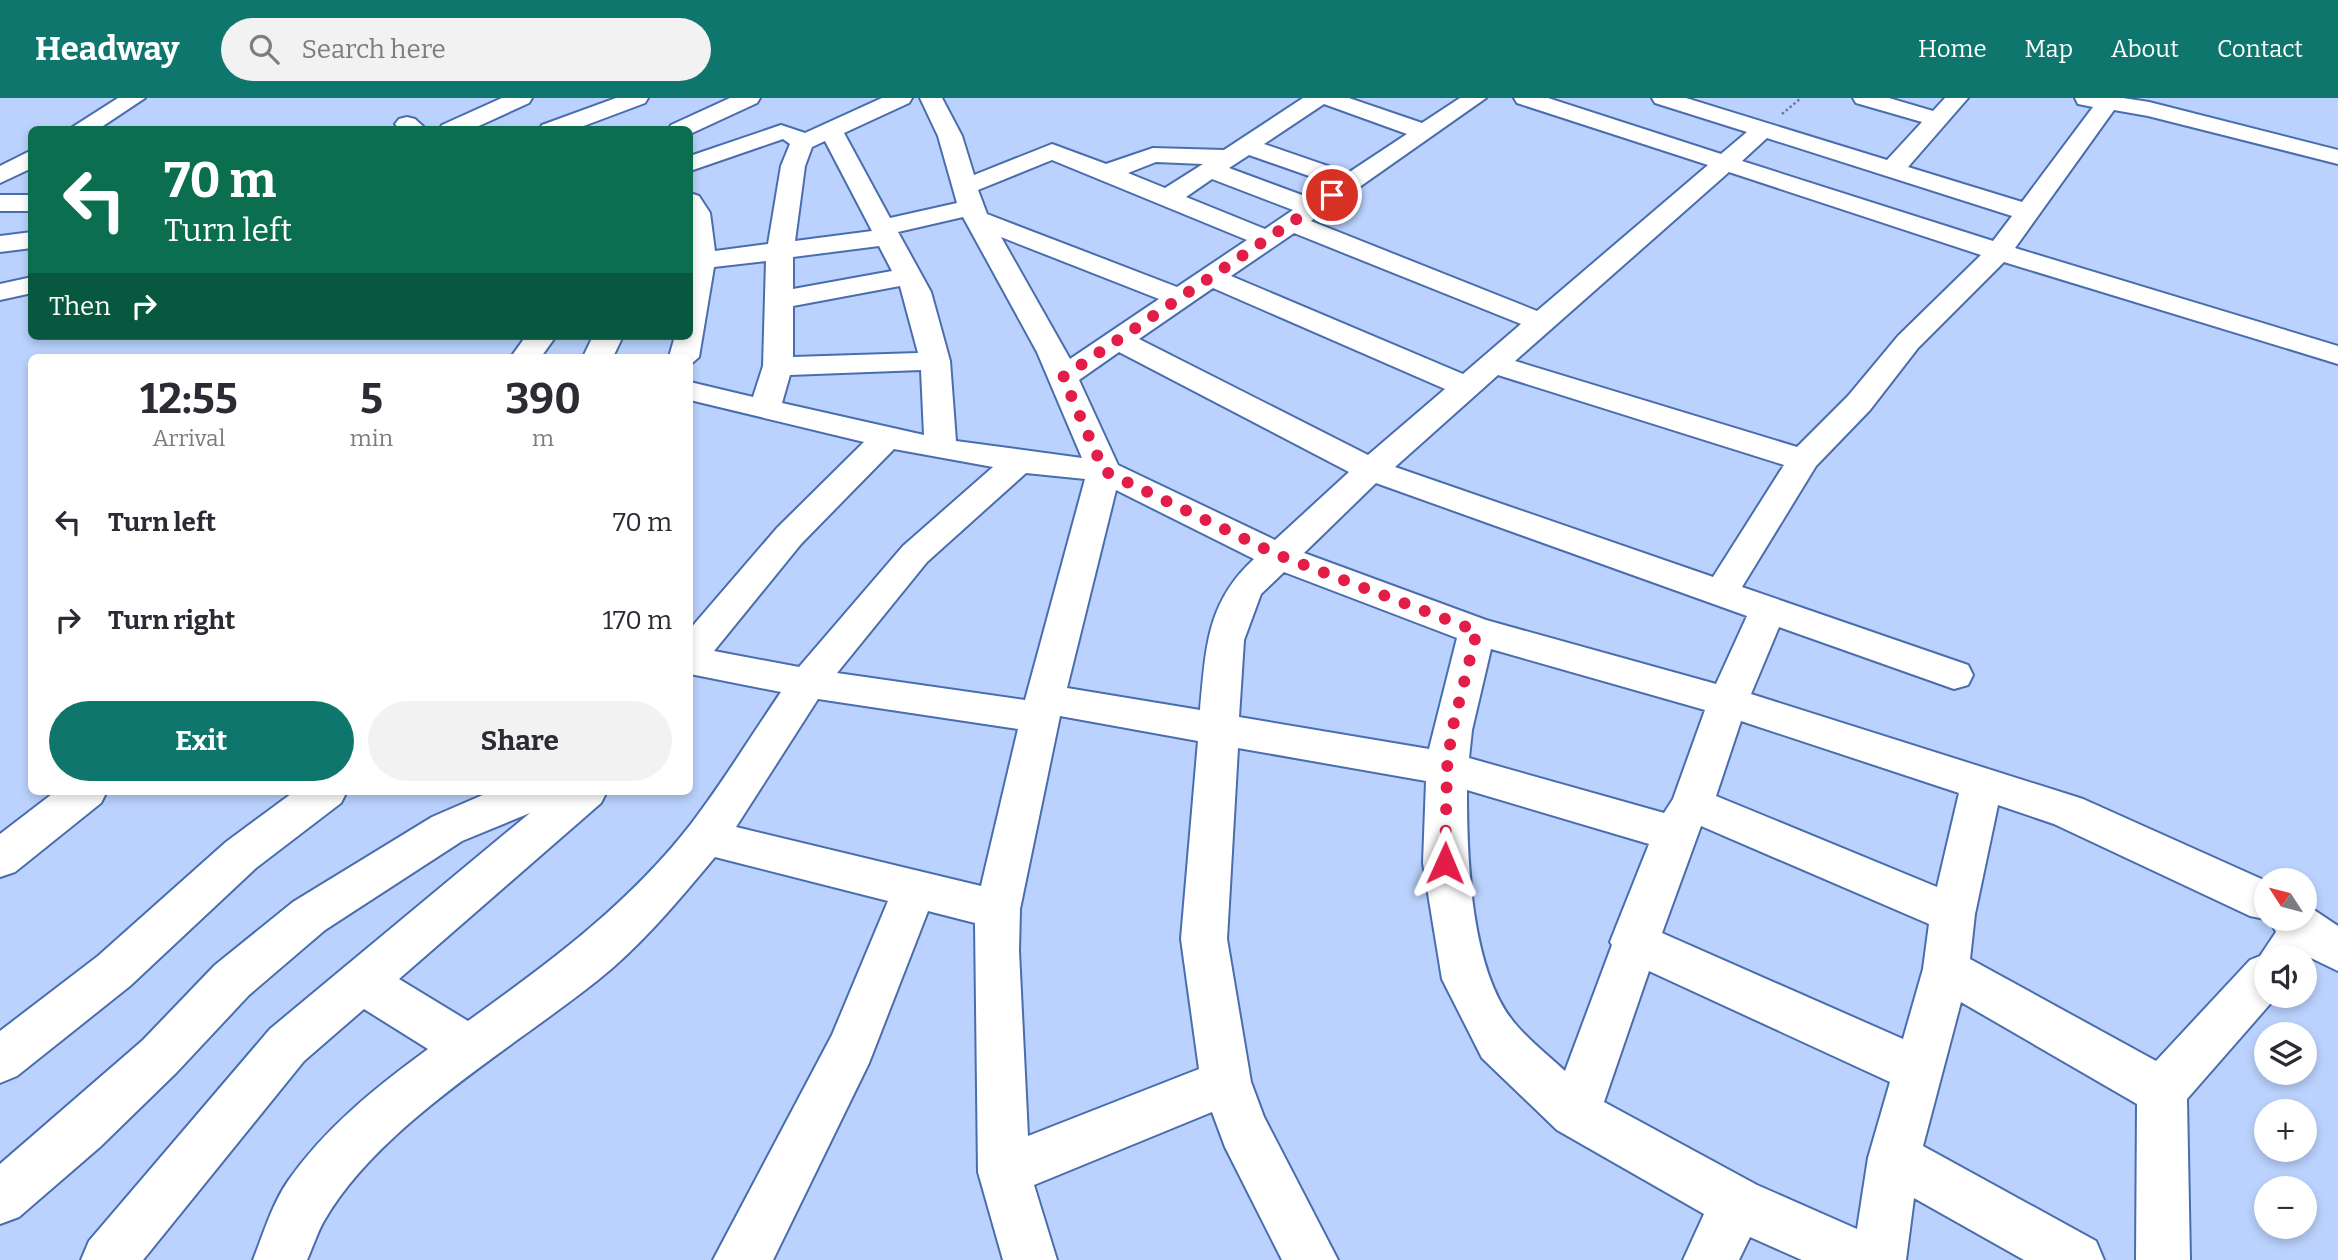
<!DOCTYPE html>
<html lang="en">
<head>
<meta charset="utf-8">
<style>
	body { margin:0; font-family:Bitter,serif; background:#f2f2f3; color:#2b2b33; height:100vh; display:flex; flex-direction:column; font-size:26px; white-space:nowrap }
	* { box-sizing:border-box; margin:0 }
	p { font-size:23px; color:#7c7c81 }
	.icon { flex:none; width:38px; height:38px; fill:none; stroke:currentColor; stroke-width:2; stroke-linecap:round; stroke-linejoin:round }
	.map { position:relative; flex:1; overflow:hidden }
	.side { position:absolute; left:28px; top:256px; width:665px; height:441px; display:flex; flex-direction:column; background:#fff; border-radius:10px; box-shadow:0 4px 10px #0003 }
	.side>* { flex:none }
	.hud { position:absolute; left:28px; top:28px; width:665px; height:214px; border-radius:10px; box-shadow:0 4px 10px #0003; background:#0b6e4f; color:#fff; overflow:hidden }
	.needle { width:46px; rotate:306deg }
	.fabs { position:absolute; left:2254px; top:770px; display:grid; gap:14px }
	.fabs a { display:grid; place-items:center; width:63px; height:63px; border-radius:50%; background:#fff; box-shadow:0 4px 10px #0003; font-size:35px }
	.pin { position:absolute; display:grid; place-items:center; width:60px; height:60px; color:#fff; margin:-30px; border:4px solid #fff; border-radius:50%; box-shadow:0 2px 7px #0007 }
	.me { position:absolute; width:77px; margin:-38px; rotate:1deg; stroke-linejoin:round; filter:drop-shadow(0 0 5px #0008) }
	.turn { display:flex; align-items:center; gap:24px; height:147px; padding:0 21px; font-size:32px }
	.turn .icon { width:91px; height:91px; stroke-width:2.5 }
	.turn b { display:block; font-size:49px; line-height:60px }
	.then { display:flex; align-items:center; height:66px; padding:0 21px; background:#0003; gap:14px; font-size:26px }
	.eta { display:flex; justify-content:space-evenly; align-items:center; height:119px; text-align:center }
	.eta b { font-size:42px; font-weight:700; line-height:49px }
	.button { display:flex; gap:14px; margin-top:auto; padding:14px 21px }
	.button a { flex:1; height:80px; border-radius:42px; background:#0f766e; color:#fff; font-size:28px; font-weight:700; line-height:80px; text-align:center }
	.button a+a { background:#f2f2f3; color:#2b2b33 }
	ul { padding:0; list-style:none }
	li { display:flex; align-items:center; gap:21px; height:98px; padding:0 21px }
	li div { flex:1 }
	li b { display:block; font-size:26px }
	li em { font-style:normal }
	header { display:flex; align-items:center; gap:42px; box-sizing:border-box; height:98px; padding:0 35px; background:#0f766e; color:#fff }
	header strong { font-size:33px }
	nav { display:flex; gap:38px; margin-inline-start:auto; font-size:24px }
	.search { width:490px; height:63px; background:#f2f2f3; display:flex; align-items:center; gap:18px; box-sizing:border-box; padding:0 24px; border-radius:38px; color:#7c7c81; font-size:26px }
	.map>svg:first-child { display:block }
</style>
</head>
<body>
<header>
<strong>Headway</strong>
<div class="search"><svg class="icon" aria-label="search" viewBox="0 0 24 24"><circle cx="10" cy="10" r="6"/><path d="M15 15l6 6"/></svg>Search here</div>
<nav><a>Home</a><a>Map</a><a>About</a><a>Contact</a></nav>
</header>
<div class="map">
<svg width="2338" height="1162" viewBox="0 0 2338 1162">
	<rect width="100%" height="100%" fill="#bad2fd"/>
	<g fill="none" stroke-linecap="round" stroke-linejoin="round">
		<defs>
			<g id="minor">
				<polygon points="118,0 145,0 97,32 68,32"/>
				<polygon points="502,0 532,0 529,5 470,32 439,32 442,27"/>
				<polygon points="616,0 648,0 645,5 573,32 539,32 542,27"/>
				<polygon points="730,0 760,0 757,5 690,36 690,32 668,32 671,27"/>
				<path d="M882 0H912L909 5 844 35 890 120 957 105 938 38 920 0H942L962 38 974 77 1052 46 1106 66 1153 50 1224 52 1303 0H1349L1422 25 1460 0H1486L1311 123 1537 213 1708 67 1517 5 1514 0H1548L1721 56 1747 34 1655 5 1652 0H1686L1887 62 1922 24 1856 5 1853 0H1889L1933 13 1945 0H1968L1908 69 2022 104 2093 9 2078 6 2075 0H2123L2149 4 2338 52V66L2148 18 2114 12 2015 150 2338 248V266L2004 164 1918 250 1870 312 1816 368 1742 489 1968 567 1973 577 1968 587 1954 591 1779 529 1751 596 2083 701 2266 783V821H2305V806L2338 828V873L2311 860 2305 867V859H2266V898H2277L2187 1001 2190 1162H2136L2137 1006 1961 904 1923 1048 2096 1143 2104 1162H2024L1914 1100 1906 1162H1802L1750 1139 1739 1162H1683L1704 1116 1557 1032 1482 960 1442 881 1423 765 1426 683 1238 650 1227 841 1251 984 1264 1019 1338 1162H1282L1225 1049 1212 1014 1034 1087 1057 1162H1003L978 1074 975 825 928 813 869 965 773 1162H713L832 937 888 803 715 759C679 802 642 847 598 882 513 950 378 1028 324 1123 317 1135 313 1149 307 1162H253C263 1137 272 1106 288 1083 325 1030 376 989 428 951L364 911 304 963 143 1162H81L89 1143 270 931 530 715 462 743 325 832 249 897 177 974 100 1049 19 1119 0 1126V1066L143 942 215 867 293 804 432 719 492 693H607L601 705 399 881 468 923C549 865 629 806 691 726 723 684 751 638 781 594L690 576V531L777 430 864 344 690 302V284L753 299 763 268 766 163 714 169 699 259 690 267V259H669L675 238H690V95L699 98 710 115 715 153 768 146 781 68 790 46 783 41 690 73V58L781 27 805 35ZM1324 6 1407 36 1348 75 1264 46ZM1767 40 2012 118 1993 143 1742 63ZM825 43 872 133 795 143 805 68 812 49ZM1249 57 1332 86 1310 100 1229 70ZM1052 62 1247 142 1177 189 987 116 978 92ZM1156 64 1203 66 1165 90 1128 75ZM1729 74 1981 157 1898 238 1848 298 1797 349 1515 263ZM1212 81 1293 112 1265 131 1186 99ZM963 119 1037 254 1082 360 956 343 950 263 931 194 898 134ZM1294 135 1521 226 1463 276 1231 178ZM1001 139 1159 201 1070 261ZM879 148 892 173 793 191V159ZM900 188 918 255 793 259V208ZM1213 190 1445 291 1368 357 1139 241ZM1119 254 1349 374 1275 442 1118 367 1079 282ZM921 272 924 337 782 305 790 277ZM1498 277 1784 367 1713 479 1395 369ZM894 351 993 369 903 448 799 569 714 553 801 446ZM1026 375 1085 381 1025 602 837 575 927 464ZM1376 385 1747 518 1716 586 1486 522 1304 455ZM1116 392 1254 461C1206 505 1206 551 1200 612L1067 590ZM1284 474 1457 540 1429 651 1239 619 1244 542 1261 496ZM1491 551 1705 612 1673 701 1664 715 1469 660 1472 632ZM818 601 1018 631 981 788 736 729ZM1060 618 1198 643 1181 841 1199 971 1028 1038 1019 853 1020 811ZM1741 623 1959 695 1937 789 1716 698ZM1467 692 1649 746 1610 844 1612 847 1565 973C1550 959 1532 945 1518 929 1470 877 1467 760 1467 692ZM1998 707 2054 726 2250 818 2270 822 2276 834 2260 858 2250 862 2156 963 1970 861 1975 816ZM1701 728 1929 826 1923 871 1903 941 1662 835ZM1649 873 1890 984 1868 1060 1857 1131 1757 1087 1604 1004Z"/>
				<polygon points="407,19 415,21 427,32 400,32 395,26 399,21"/>
				<polygon points="32,52 32,70 0,85 0,68"/>
				<rect x="0" y="97" width="32" height="16"/>
				<polygon points="32,134 32,150 0,154 0,138"/>
				<polygon points="32,179 32,195 0,202 0,186"/>
				<polygon points="526,238 556,238 541,259 511,259"/>
				<polygon points="593,238 623,238 613,259 583,259"/>
				<polygon points="56,693 107,693 101,705 15,774 0,779 0,736"/>
				<polygon points="295,693 347,693 341,705 256,770 130,888 17,978 0,985 0,933 98,858 226,744"/>
			</g>
		</defs>
		<!-- minor casing -->
		<use href="#minor" stroke="#4a6dae" stroke-width="4"/>
		<!-- path -->
		<polyline stroke="#687b9e" stroke-width="2.5" stroke-dasharray="2.5 2.5" stroke-linecap="butt" points="1782,16 1801,0"/>
		<!-- minor -->
		<use href="#minor" fill="#fff" fill-rule="evenodd"/>
	</g>
	<g fill="none" stroke-linecap="round" stroke-linejoin="round">
		<!-- route -->
		<polyline stroke="#e11d48" stroke-width="12" stroke-dasharray="0 21.6" points="1332,97 1063,279 1104,373 1278,457 1477,533 1452,632 1447,670 1445,765"/>
	</g>
</svg>
<div class="fabs">
<a><svg class="needle" viewBox="-14 -14 28 28"><path d="M0-13l5 13h-10z" fill="#e53935"/><path d="M0 13l5-13h-10z" fill="#7c7c81"/></svg></a>
<a><svg class="icon" aria-label="sound" viewBox="0 0 24 24"><path d="M4 9h4l5-4v14l-5-4H4zM17 9q2 3 0 6"/></svg></a>
<a><svg class="icon" aria-label="layers" viewBox="0 0 24 24"><path d="M12 4l9 5-9 5-9-5zM3 14l9 5 9-5"/></svg></a>
<a>+</a>
<a>−</a>
</div>
<div class="pin" style="left:1332px;top:97px;background:#d93025"><svg class="icon" aria-label="arrive" viewBox="0 0 24 24"><path d="M6 21V4h12l-3 4 3 4H6"/></svg></div>
<svg class="me" style="left:1445px;top:765px" viewBox="-20 -20 40 40"><path d="M0-17L14 15 0 8-14 15z" fill="#e11d48" stroke="#fff" stroke-width="4"/></svg>
<div class="hud">
<div class="turn"><svg class="icon" aria-label="left" viewBox="0 0 24 24"><path d="M17 20v-9H6M10 6l-5 5 5 5"/></svg><div><b>70 m</b>Turn left</div></div>
<div class="then">Then<svg class="icon" aria-label="right" viewBox="0 0 24 24"><path d="M7 20v-9h11M14 6l5 5-5 5"/></svg></div>
</div>
<section class="side">
<div class="eta">
<div><b>12:55</b><p>Arrival</p></div>
<div><b>5</b><p>min</p></div>
<div><b>390</b><p>m</p></div>
</div>
<ul>
<li><svg class="icon" aria-label="left" viewBox="0 0 24 24"><path d="M17 20v-9H6M10 6l-5 5 5 5"/></svg><div><b>Turn left</b></div><em>70 m</em></li>
<li><svg class="icon" aria-label="right" viewBox="0 0 24 24"><path d="M7 20v-9h11M14 6l5 5-5 5"/></svg><div><b>Turn right</b></div><em>170 m</em></li>
</ul>
<div class="button"><a>Exit</a><a>Share</a></div>
</section>
</div>
</body>
</html>
